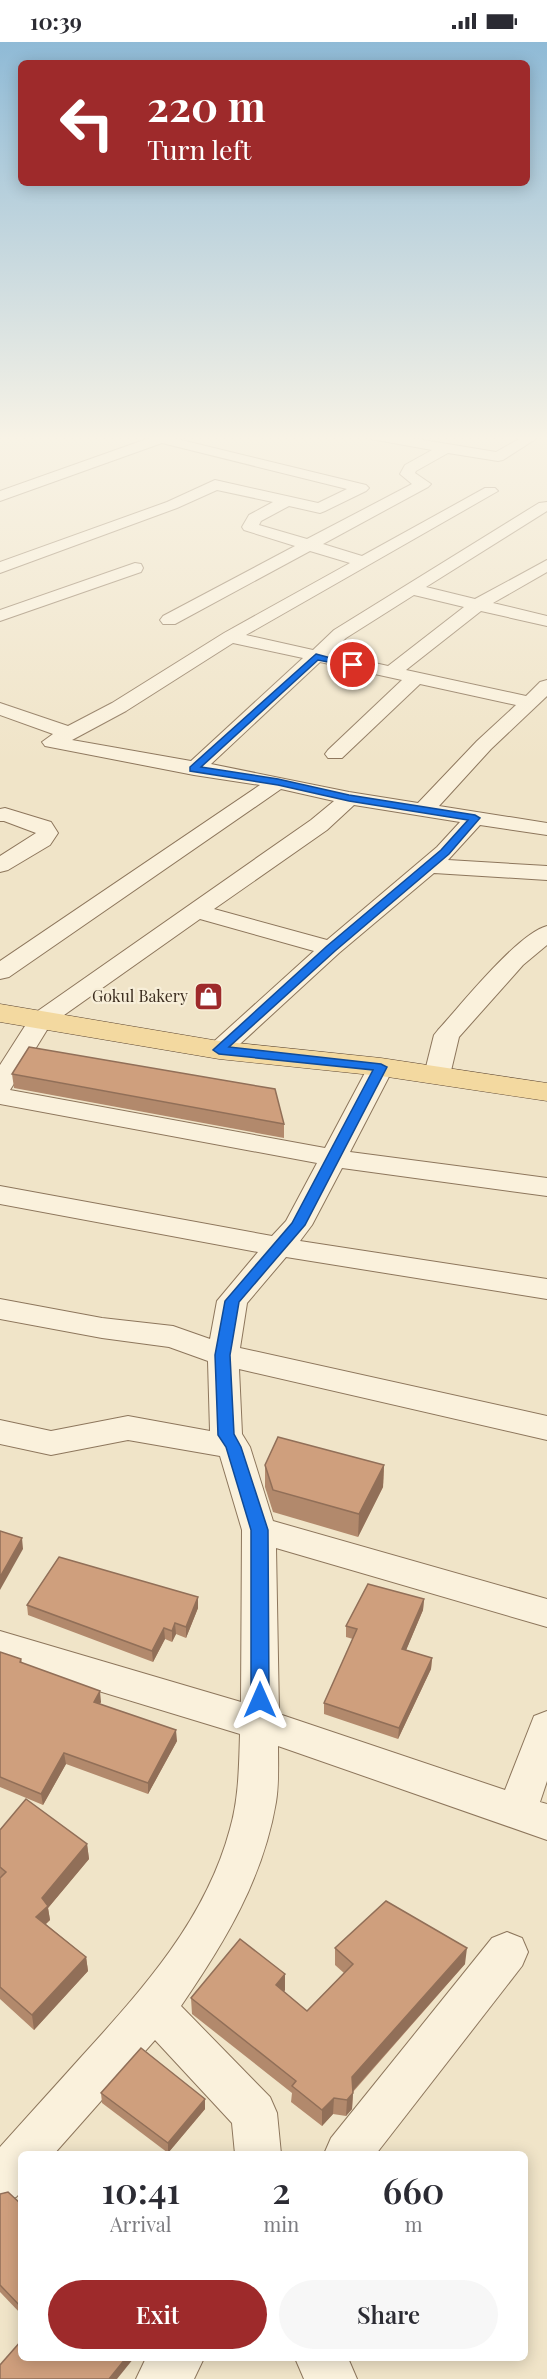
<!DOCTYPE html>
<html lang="en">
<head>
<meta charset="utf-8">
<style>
	body { margin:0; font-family:"Playfair Display",serif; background:#f7f7f7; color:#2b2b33; height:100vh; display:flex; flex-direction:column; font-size:22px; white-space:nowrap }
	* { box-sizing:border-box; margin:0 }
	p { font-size:20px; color:#7c7c81 }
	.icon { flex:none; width:33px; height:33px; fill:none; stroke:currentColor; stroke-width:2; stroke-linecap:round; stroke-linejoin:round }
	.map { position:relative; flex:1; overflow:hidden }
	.details { position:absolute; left:18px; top:2109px; width:510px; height:210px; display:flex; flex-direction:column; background:#fff; border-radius:9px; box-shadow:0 3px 15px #0003 }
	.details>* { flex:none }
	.banner { position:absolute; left:18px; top:18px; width:512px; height:126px; border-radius:9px; box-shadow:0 3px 15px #0003; background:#9e2a2b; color:#fff; overflow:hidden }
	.pin { position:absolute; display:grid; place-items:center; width:51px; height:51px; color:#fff; margin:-26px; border:3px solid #fff; border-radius:50%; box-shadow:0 2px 6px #0007 }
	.me { position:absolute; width:66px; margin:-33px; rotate:0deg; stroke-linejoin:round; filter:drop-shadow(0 0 4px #0008) }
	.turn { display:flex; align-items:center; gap:21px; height:126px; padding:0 30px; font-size:27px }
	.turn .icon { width:78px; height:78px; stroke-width:2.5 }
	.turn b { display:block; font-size:42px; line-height:51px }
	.eta { display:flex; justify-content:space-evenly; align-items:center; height:102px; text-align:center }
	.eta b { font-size:36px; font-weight:600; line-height:42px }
	.button { display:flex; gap:12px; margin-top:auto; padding:12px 30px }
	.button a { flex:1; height:69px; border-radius:36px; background:#9e2a2b; color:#fff; font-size:24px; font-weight:600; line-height:69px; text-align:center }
	.button a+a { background:#f7f7f7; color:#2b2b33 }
	.status { display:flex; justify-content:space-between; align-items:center; height:42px; padding:0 30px; background:#fff; direction:ltr }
	.status svg { height:16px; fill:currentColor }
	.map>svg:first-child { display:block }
</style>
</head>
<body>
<div class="status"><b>10:39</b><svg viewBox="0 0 49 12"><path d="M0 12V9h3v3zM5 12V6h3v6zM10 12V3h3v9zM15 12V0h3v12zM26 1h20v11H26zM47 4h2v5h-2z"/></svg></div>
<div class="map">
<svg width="547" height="2337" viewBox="0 0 547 2337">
	<rect width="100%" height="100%" fill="#f0e4c8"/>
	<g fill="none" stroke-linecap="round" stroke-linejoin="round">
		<defs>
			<g id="minor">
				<path d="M158 393H175L173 396 366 443 369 446 366 449 325 469 320 471 289 464 261 479 259 483 307 497 412 442 400 432 405 423 432 408 371 397 364 393H393L496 410 526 393H542L503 418 498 419 448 411 416 429 415 431 431 442 428 445 323 502 362 514 485 446H495L498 449 246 593 313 608 334 588 539 461 547 460V469L426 545 475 557 547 518V530L493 561 547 574V584L481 569 406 628 526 654 540 640 547 638V654L491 707 439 764 547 781V793L480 783 448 818 547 824V838L434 831 339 911 228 1013 219 1016 210 1013 206 1008 210 1003 314 909 200 877 50 983 10 1048 325 1106 368 1025 372 1020 381 1017 390 1020 394 1025 350 1110 547 1136V1154L342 1126 312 1183 300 1199 547 1237V1257L286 1215 247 1261 240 1306 547 1374V1398L239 1327 242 1392 250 1405 273 1479 547 1557V1585L276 1506 279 1672 505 1748 534 1674 547 1669V1739L540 1760 547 1762V1798L278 1704C278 1722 279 1742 276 1760 263 1837 225 1900 181 1964L270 2055 277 2071 281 2112H235L232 2081 155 1998 54 2112H21V2150L16 2155 0 2162V2105C27 2075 55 2044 82 2014 143 1947 206 1877 230 1787 239 1756 239 1724 240 1692L0 1619V1589L241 1660 242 1488 220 1414 128 1398 51 1413 0 1402V1378L51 1389 128 1374 210 1389 208 1319 169 1305 102 1296 0 1277V1257L102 1276 173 1284 210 1297 217 1259 258 1210 0 1162V1144L272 1194 286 1179 317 1121 0 1062V1023L32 973 311 778 334 759 281 747 9 935 0 937V919L260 743 194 733 45 704 42 700 53 692 0 673V661L68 684 112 661 224 591 350 521 310 509 175 582H163L160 578 163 574 295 504 244 488 242 485 249 473 273 460 217 448 177 466 0 531V520L167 460 215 438 318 461 347 447 162 401 0 459V449ZM414 553 464 565 388 624 330 611 346 596ZM233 601 303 616 191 719 72 698 126 669ZM320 620 402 638 328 708 325 712 328 716H342L420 642 516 663 477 699 418 761 349 750 211 722ZM354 763 460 780 437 805 327 898 214 867 327 788Z"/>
				<polygon points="135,521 141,522 143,526 141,530 0,579 0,568"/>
				<polygon points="5,766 51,780 58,791 50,803 8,828 0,830 0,814 36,791 4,779 0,779 0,767"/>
				<path d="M547 884V903L523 923 459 995 450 1033 446 1039 437 1041 428 1039 424 1033 434 993 438 988C461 963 517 892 547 884Z"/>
				<polygon points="507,1890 522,1896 528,1910 522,1924 376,2112 324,2112 331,2096 492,1896"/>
				<polygon points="146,2316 204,2316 194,2337 136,2337"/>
				<polygon points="295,2316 348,2316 357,2337 304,2337"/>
			</g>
			<polygon id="major" points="0,962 219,999 381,1016 547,1041 547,1059 381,1034 219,1017 0,980"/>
		</defs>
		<!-- minor casing -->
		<use href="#minor" stroke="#8d765c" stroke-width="2"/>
		<!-- major casing -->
		<use href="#major" stroke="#5b4430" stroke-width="1"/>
		<!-- minor -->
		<use href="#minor" fill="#faf1dc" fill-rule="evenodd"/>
		<!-- major -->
		<use href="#major" fill="#f3d9a0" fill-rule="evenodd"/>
	</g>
	<!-- wall -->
	<g fill="#b2896c">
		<polygon points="12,1032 284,1082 284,1096 14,1046"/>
		<polygon points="265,1423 384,1423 383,1445 358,1495 273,1470 265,1445"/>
		<polygon points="198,1555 198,1566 186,1596 176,1592 172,1600 165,1597 153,1620 28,1573 27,1563"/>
		<polygon points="424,1557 423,1568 406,1608 432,1616 431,1627 398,1697 324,1672 324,1661 353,1597 346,1595 346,1584"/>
		<polygon points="0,1610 21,1617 22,1621 101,1660 100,1662 177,1699 148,1752 66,1722 43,1763 0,1745"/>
		<polygon points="0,1788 87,1802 89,1817 48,1866 50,1878 46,1882 86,1915 88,1929 34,1988 0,1957"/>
		<polygon points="335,1906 465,1922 353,2050 352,2067 346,2074 333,2072 322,2084 291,2060 292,2051 192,1972 191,1956 285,1932 285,1948 284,1950 307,1969 344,1931 335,1923"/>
		<polygon points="101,2051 205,2067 168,2111 102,2061"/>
		<polygon points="0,2152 21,2162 21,2272 0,2250"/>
	</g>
	<!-- shaded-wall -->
	<g fill="#916f58">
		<polygon points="384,1423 383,1445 358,1495 359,1472"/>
		<polygon points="22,1496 23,1507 0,1548 0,1535"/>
		<polygon points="198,1555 198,1566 186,1596 186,1585"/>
		<polygon points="424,1557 423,1568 402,1618 402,1607"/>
		<polygon points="175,1581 176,1592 172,1600 172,1589"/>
		<polygon points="164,1586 165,1597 153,1620 152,1609"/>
		<polygon points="432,1616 431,1627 398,1697 399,1686"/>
		<polygon points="100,1649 101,1660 95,1670 94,1660"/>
		<polygon points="176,1688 177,1699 148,1752 148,1741"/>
		<polygon points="64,1711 66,1722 43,1763 41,1752"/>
		<polygon points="87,1802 89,1817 48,1866 50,1878 38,1889 36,1875 42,1856"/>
		<polygon points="467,1906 465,1922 351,2051 352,2035"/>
		<polygon points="86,1915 88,1929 34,1988 32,1973"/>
		<polygon points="285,1932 285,1948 276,1960 276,1943"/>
		<polygon points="353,2051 352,2067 346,2074 347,2058"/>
		<polygon points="334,2056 333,2072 322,2084 322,2068"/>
		<polygon points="205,2057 205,2067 168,2111 168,2101"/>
		<polygon points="126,2316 134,2316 117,2337 109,2337"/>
	</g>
	<!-- building -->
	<g fill="#cf9f7d" stroke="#916f58" stroke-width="1.5">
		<polygon points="29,1005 275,1047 284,1082 12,1032"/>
		<polygon points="278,1395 384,1423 359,1472 273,1448 265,1423"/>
		<polygon points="0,1489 22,1496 0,1535"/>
		<polygon points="59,1515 198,1555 186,1585 175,1581 172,1589 164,1586 152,1609 27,1563"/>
		<polygon points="368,1542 424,1557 402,1607 432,1616 399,1686 324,1661 357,1587 346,1584"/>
		<polygon points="0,1610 21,1617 20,1620 100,1649 94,1660 176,1688 148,1741 64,1711 41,1752 0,1735"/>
		<polygon points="26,1757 87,1802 42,1856 48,1864 36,1875 86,1915 32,1973 0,1945 0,1836 6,1830 0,1825 0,1788"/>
		<polygon points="386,1859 467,1906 352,2035 353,2051 347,2058 334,2056 322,2068 292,2044 296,2039 191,1956 240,1897 285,1932 276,1943 307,1969 353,1922 335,1906"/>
		<polygon points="141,2006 205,2057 168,2101 101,2051"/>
		<polygon points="8,2150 21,2162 21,2265 0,2243 0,2152"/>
		<polygon points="21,2299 21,2316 126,2316 109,2337 0,2337 0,2323"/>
	</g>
	<!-- sky -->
	<linearGradient id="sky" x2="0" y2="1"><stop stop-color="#8fbad6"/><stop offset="0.55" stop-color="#f8f3e6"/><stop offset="1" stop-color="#f8f3e6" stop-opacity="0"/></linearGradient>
	<rect width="547" height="720" fill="url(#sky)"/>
	<!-- route -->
	<polygon fill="#1a73e8" stroke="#114b97" stroke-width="1.5" points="316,612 357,623 353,625 318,618 201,725 278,737 349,753 475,773 480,776 449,812 335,909 229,1005 381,1022 387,1025 305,1183 239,1260 230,1313 234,1392 241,1405 268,1488 269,1658 266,1663 260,1666 253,1663 251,1658 251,1488 226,1405 218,1393 215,1313 225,1259 292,1181 373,1028 219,1012 213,1008 327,904 441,808 468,778 349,759 278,743 190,729 190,725"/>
	<!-- icons -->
	<defs>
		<symbol id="shop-square" viewBox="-11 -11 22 22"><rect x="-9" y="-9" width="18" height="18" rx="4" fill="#9e2a2b" stroke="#f7eed8"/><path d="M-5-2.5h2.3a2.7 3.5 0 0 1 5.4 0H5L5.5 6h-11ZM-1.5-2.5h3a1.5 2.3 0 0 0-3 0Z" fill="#fff"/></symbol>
	</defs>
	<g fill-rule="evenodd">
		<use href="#shop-square" x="192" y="938" width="33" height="33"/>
	</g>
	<g text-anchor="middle" stroke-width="4.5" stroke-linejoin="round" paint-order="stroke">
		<!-- poi labels -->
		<g font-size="16" fill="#3d2e20" stroke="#f7eed8" text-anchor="end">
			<text x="188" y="960">Gokul Bakery</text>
		</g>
	</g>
</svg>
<div class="pin" style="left:353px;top:623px;background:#d93025"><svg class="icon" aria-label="arrive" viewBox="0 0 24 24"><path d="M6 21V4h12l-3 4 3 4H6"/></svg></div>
<svg class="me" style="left:260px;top:1658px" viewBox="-20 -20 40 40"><path d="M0-17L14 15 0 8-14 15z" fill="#1a73e8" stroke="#fff" stroke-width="4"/></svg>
<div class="banner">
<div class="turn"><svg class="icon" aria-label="left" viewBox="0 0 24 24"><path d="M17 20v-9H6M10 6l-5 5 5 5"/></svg><div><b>220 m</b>Turn left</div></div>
</div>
<section class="details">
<div class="eta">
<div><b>10:41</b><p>Arrival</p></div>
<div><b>2</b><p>min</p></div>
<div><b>660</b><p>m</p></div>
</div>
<div class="button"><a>Exit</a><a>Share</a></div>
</section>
</div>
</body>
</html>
